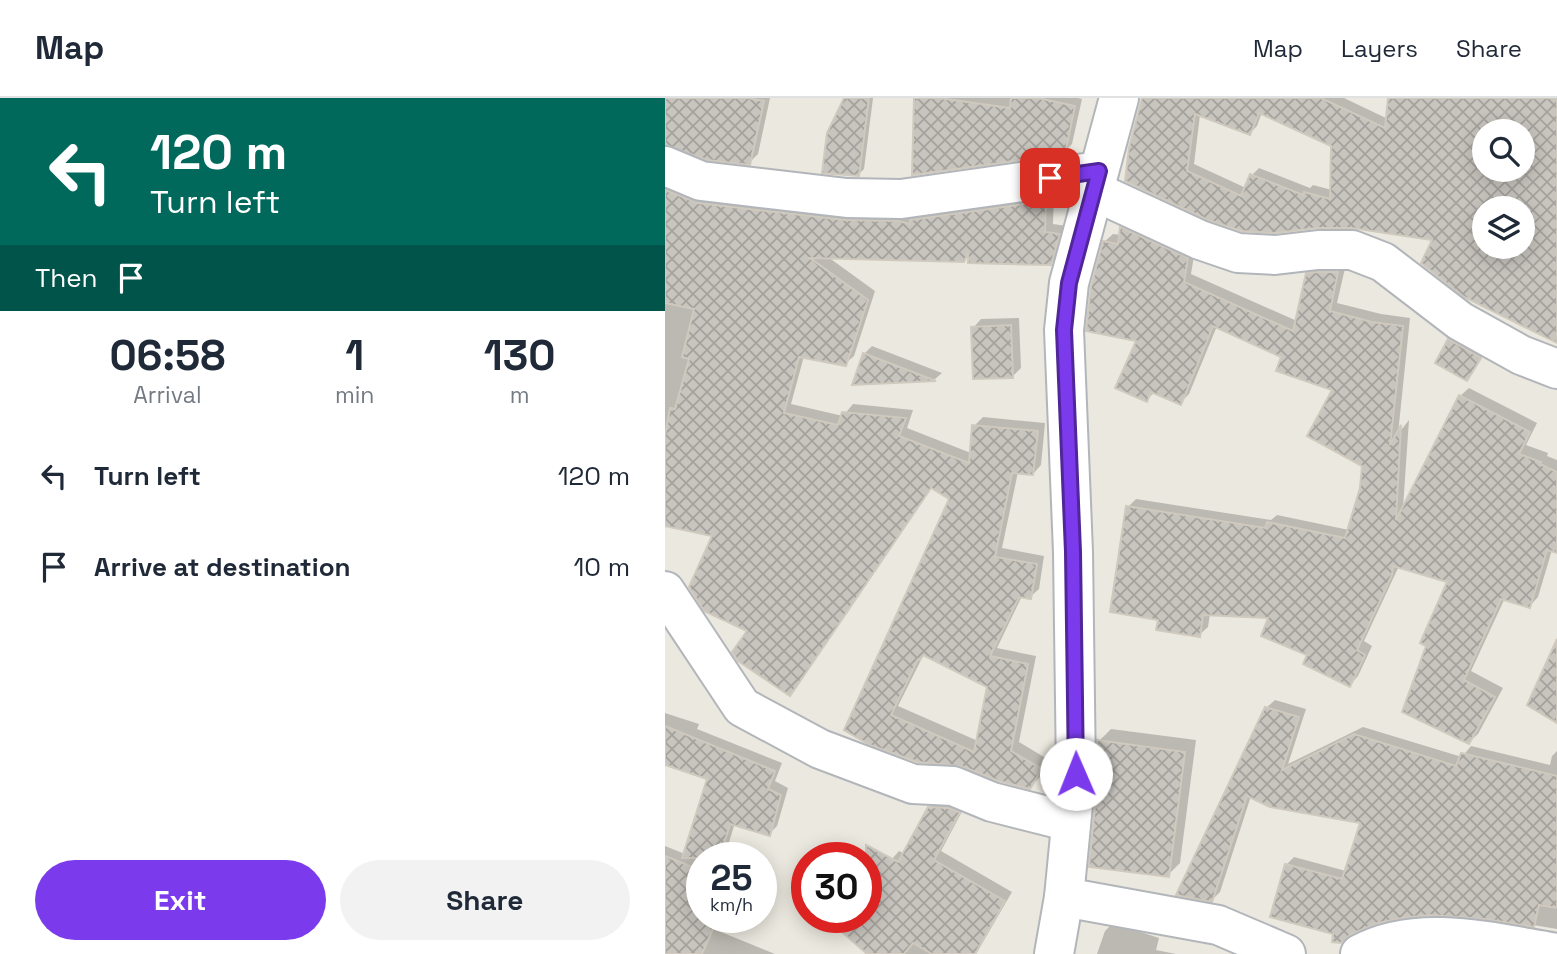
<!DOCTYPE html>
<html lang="en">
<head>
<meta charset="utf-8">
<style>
	body { margin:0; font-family:"Space Grotesk",sans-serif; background:#f2f2f3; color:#1f2937; height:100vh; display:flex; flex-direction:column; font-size:26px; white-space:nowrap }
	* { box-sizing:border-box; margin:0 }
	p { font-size:23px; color:#747a83 }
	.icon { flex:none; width:38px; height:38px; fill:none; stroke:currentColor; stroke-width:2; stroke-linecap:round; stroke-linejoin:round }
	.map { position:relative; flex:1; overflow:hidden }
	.side { display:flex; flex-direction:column; background:#fff; width:665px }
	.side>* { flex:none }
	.hud { background:#00695c; color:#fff; overflow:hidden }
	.tools { position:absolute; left:807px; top:21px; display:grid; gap:14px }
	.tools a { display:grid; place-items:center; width:63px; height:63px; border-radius:50%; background:#fff; box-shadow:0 4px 18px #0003; font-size:35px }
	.speed { position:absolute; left:21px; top:744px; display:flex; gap:14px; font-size:35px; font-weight:700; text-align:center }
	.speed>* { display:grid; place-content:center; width:91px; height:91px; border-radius:50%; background:#fff; box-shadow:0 4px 18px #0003; line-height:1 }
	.speed small { font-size:18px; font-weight:400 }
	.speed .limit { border:10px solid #d22; background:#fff; color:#111 }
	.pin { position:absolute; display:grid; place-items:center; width:60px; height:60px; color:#fff; margin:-30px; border-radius:14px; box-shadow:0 4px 10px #0006 }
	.me { position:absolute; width:77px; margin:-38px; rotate:359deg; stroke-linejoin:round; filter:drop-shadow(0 0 5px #0008) }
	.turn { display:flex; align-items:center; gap:24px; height:147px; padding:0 35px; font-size:32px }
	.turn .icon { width:91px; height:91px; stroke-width:2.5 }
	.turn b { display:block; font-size:49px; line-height:60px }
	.then { display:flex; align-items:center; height:66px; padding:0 35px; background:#0003; gap:14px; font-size:26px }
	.eta { display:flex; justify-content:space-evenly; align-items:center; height:119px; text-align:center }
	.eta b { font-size:42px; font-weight:600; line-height:49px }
	.button { display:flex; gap:14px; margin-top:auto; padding:14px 35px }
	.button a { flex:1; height:80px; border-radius:42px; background:#7c3aed; color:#fff; font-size:28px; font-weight:600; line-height:80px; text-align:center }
	.button a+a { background:#f2f2f3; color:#1f2937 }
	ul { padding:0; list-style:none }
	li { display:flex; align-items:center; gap:21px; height:91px; padding:0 35px }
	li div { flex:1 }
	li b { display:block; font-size:26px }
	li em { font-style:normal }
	header { display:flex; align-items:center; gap:42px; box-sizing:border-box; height:98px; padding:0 35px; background:#fff; border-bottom:2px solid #e0e1e3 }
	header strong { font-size:33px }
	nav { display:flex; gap:38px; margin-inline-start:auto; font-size:24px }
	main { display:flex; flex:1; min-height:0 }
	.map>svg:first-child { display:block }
</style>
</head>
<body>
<header>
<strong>Map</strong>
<nav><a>Map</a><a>Layers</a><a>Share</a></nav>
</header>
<main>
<section class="side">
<div class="hud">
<div class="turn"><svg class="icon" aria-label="left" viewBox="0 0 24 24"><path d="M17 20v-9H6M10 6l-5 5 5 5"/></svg><div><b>120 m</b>Turn left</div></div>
<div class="then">Then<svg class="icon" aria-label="arrive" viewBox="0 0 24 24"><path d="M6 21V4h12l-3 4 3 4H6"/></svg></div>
</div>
<div class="eta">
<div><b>06:58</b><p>Arrival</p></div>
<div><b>1</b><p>min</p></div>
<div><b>130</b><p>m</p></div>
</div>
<ul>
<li><svg class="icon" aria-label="left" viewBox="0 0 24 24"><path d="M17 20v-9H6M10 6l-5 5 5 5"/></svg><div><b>Turn left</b></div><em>120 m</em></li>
<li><svg class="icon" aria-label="arrive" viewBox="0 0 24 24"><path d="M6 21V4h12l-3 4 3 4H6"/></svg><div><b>Arrive at destination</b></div><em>10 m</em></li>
</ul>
<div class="button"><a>Exit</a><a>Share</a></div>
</section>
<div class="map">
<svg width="892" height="856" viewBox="0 0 892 856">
	<defs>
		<pattern id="building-cross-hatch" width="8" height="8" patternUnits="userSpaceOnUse" patternTransform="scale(1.75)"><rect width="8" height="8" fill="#c8c4be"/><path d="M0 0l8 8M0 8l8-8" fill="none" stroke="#a5a29e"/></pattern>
	</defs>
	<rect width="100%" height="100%" fill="#ebe8df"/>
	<!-- shadow -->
	<g fill="#0003" fill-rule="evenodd">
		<polygon points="0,0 105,0 93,56 84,65 0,45"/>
		<polygon points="181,0 208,0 199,71 193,77"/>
		<polygon points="251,0 413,0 417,1 407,46 399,54"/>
		<path d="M479 0H679L723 21 725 0H892V97L830 105V110H819V149H858V135L888 136 879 195 770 141 698 130 544 120ZM597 14 668 47 667 92 648 87 645 90 594 70 587 77 581 90 529 66 535 17 585 35 592 28ZM819 33H858V72H819Z"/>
		<path d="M0 80 389 95 388 126 402 128 394 157 385 165 304 156 298 163 163 159 210 193 189 258 180 266 139 258 126 306 178 318 188 306 248 312 242 330 306 355 309 328 318 319 380 325 376 367 368 376 353 374 337 450 379 458 374 491 365 499 357 498 332 550 371 558 354 644 384 662 374 680 365 689 296 666 206 645 287 400 267 389 133 587 124 596 84 532 50 437 0 426ZM259 556 324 588 313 643 233 608Z"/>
		<polygon points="465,122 530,152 526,176 632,223 643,176 651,168 681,166 672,205 716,216 745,220 733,336 744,322 738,410 795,298 804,290 872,325 861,347 883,355 882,358 892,362 892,453 887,452 873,499 865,508 840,500 806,573 838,590 813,636 804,644 784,483 734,468 699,543 707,548 693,578 685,587 645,556 605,518 545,516 543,529 534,537 495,520 463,409 471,401 606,422 612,417 684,432 697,391 699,367 669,291 618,258 552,228 524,296 515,305 490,294 481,302 474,241 439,144 448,136 456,137 457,130"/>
		<polygon points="354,220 356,270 348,278 308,230 316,221"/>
		<polygon points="788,239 818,256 802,281 784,242"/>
		<polygon points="207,248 277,275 270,281 189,285 199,256"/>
		<polygon points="610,602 641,611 623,666 698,629 797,659 806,648 885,667 887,658 892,653 892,831 821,819 765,815 709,824 670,835 621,767 629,759 681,773 697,723 586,698 555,794 547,802 601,610"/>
		<polygon points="0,615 34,626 32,631 117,665 110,683 123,690 112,728 104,736 70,725 59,760 37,760 37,819 56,819 51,832 110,856 0,856 0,748 20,756 44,680 0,665"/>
		<polygon points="446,631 531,642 515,765 503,777 435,678 434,643"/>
		<polygon points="272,702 301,706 276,753 347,794 311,856 208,856 227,761 234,753 240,756 264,710"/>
		<polygon points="448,825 494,840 491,852 511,856 432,856 440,833"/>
	</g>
	<!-- building -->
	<g fill="url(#building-cross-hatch)" stroke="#cfc9be" stroke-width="2" fill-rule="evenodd">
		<polygon points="0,0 83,0 99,3 85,67 42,62 0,47"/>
		<polygon points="179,0 204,0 194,78 157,75 162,35"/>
		<polygon points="249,0 274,0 345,10 346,0 373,0 410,8 400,56 247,77"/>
		<path d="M477 0H656L720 30 723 0H892V245L799 199 756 165 767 142 687 130H651L609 135 577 133 543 122 460 83 464 50ZM594 15 666 48 665 101 639 94 638 97 585 76 576 98 522 73 530 16 585 37ZM819 33H858V72H819ZM819 110H858V149H819Z"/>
		<path d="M0 92 33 105 180 122 233 123 245 126V122L381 103 380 134 395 136 386 167 303 165V155L299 164 145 160 203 202 181 268 134 259 119 315 173 327 177 314 241 320 234 338 304 365 307 327 373 333 368 377 347 375 330 459 372 466 366 501 354 499 325 558 363 566 346 653 377 671 365 691 334 683 296 668 253 664 205 647 179 632 284 401 266 390 125 598 73 563 67 554 82 533 39 513 24 489 47 438 0 428V337L5 310 10 311 24 261 17 259 29 211 0 205ZM258 557 322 589 309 654 226 617 253 561 255 562Z"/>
		<polygon points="455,129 523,160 519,184 628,233 641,175 654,174 673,174 665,213 707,224 738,228 725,347 736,327 731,422 794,297 865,334 854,356 876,364 875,366 892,374 892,455 882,452 865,510 836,501 799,582 830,599 804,646 737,614 761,548 755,545 782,484 728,468 727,477 692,552 700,557 685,589 638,566 642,557 596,538 603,520 538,517 535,539 491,532 493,522 445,514 461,408 600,430 602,424 680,440 695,390 697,368 642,338 667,292 611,273 616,259 548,228 516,307 486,294 482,304 450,290 471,243 421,233 426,189 438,143 453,146"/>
		<polygon points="346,227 348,280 308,281 306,229"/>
		<polygon points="783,241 816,260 802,283 770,265"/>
		<polygon points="198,255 271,283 187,287"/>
		<polygon points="892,541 892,625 862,607"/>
		<polygon points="600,609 634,619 617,672 689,636 791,668 796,655 892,678 892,810 874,807 869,829 820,821 765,817 737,820 713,825 686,836 676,845 667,844 668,836 605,819 620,766 677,781 695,725 605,709 582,698 547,804 511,797"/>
		<polygon points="0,628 110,673 103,691 116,697 105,738 65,726 55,760 17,760 42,681 0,667"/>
		<polygon points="432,642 520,654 504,779 424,769 433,678"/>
		<polygon points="263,709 283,710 295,714 269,762 340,803 310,856 267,856 248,845 239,856 202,856 160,819 201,819 201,747 233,764"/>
		<polygon points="0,758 37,773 37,819 53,819 37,856 0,856"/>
	</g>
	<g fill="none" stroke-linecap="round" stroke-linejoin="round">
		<defs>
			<g id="minor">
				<polyline points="0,68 36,83 182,100 236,101 434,73"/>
				<polyline points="429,93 535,142 573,155 610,157 653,152 687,152 718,164 795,223 856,257 892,271"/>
				<polyline points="0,493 77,609 155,651 248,686 288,688 327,704 406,724"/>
				<polyline points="399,799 553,827 621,856"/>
				<polyline points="389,856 399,799 411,676 408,454 399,232 404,185 454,0"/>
				<path d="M695 856C754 824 829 845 892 855"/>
			</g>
		</defs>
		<!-- minor casing -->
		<use href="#minor" stroke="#b2b6ba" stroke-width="42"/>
		<!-- minor -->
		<use href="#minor" stroke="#fff" stroke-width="38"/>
	</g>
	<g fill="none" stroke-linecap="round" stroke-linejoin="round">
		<defs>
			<polyline id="route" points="385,80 434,73 404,185 399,232 408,454 411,676"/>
		</defs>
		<!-- route casing -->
		<use href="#route" stroke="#51269a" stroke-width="18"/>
		<!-- route -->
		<use href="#route" stroke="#7c3aed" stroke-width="12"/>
	</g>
</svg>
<div class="tools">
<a><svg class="icon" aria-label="search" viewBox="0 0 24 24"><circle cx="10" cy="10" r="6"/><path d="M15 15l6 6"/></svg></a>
<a><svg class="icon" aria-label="layers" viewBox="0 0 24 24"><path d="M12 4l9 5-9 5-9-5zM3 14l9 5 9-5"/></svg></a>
</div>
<div class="speed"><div>25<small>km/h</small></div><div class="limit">30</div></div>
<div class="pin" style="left:385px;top:80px;background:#d93025"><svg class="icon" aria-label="arrive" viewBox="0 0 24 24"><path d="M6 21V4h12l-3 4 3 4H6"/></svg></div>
<svg class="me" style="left:411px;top:676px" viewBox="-20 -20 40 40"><circle r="19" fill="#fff"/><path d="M0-13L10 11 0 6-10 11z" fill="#7c3aed"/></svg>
</div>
</main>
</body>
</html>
